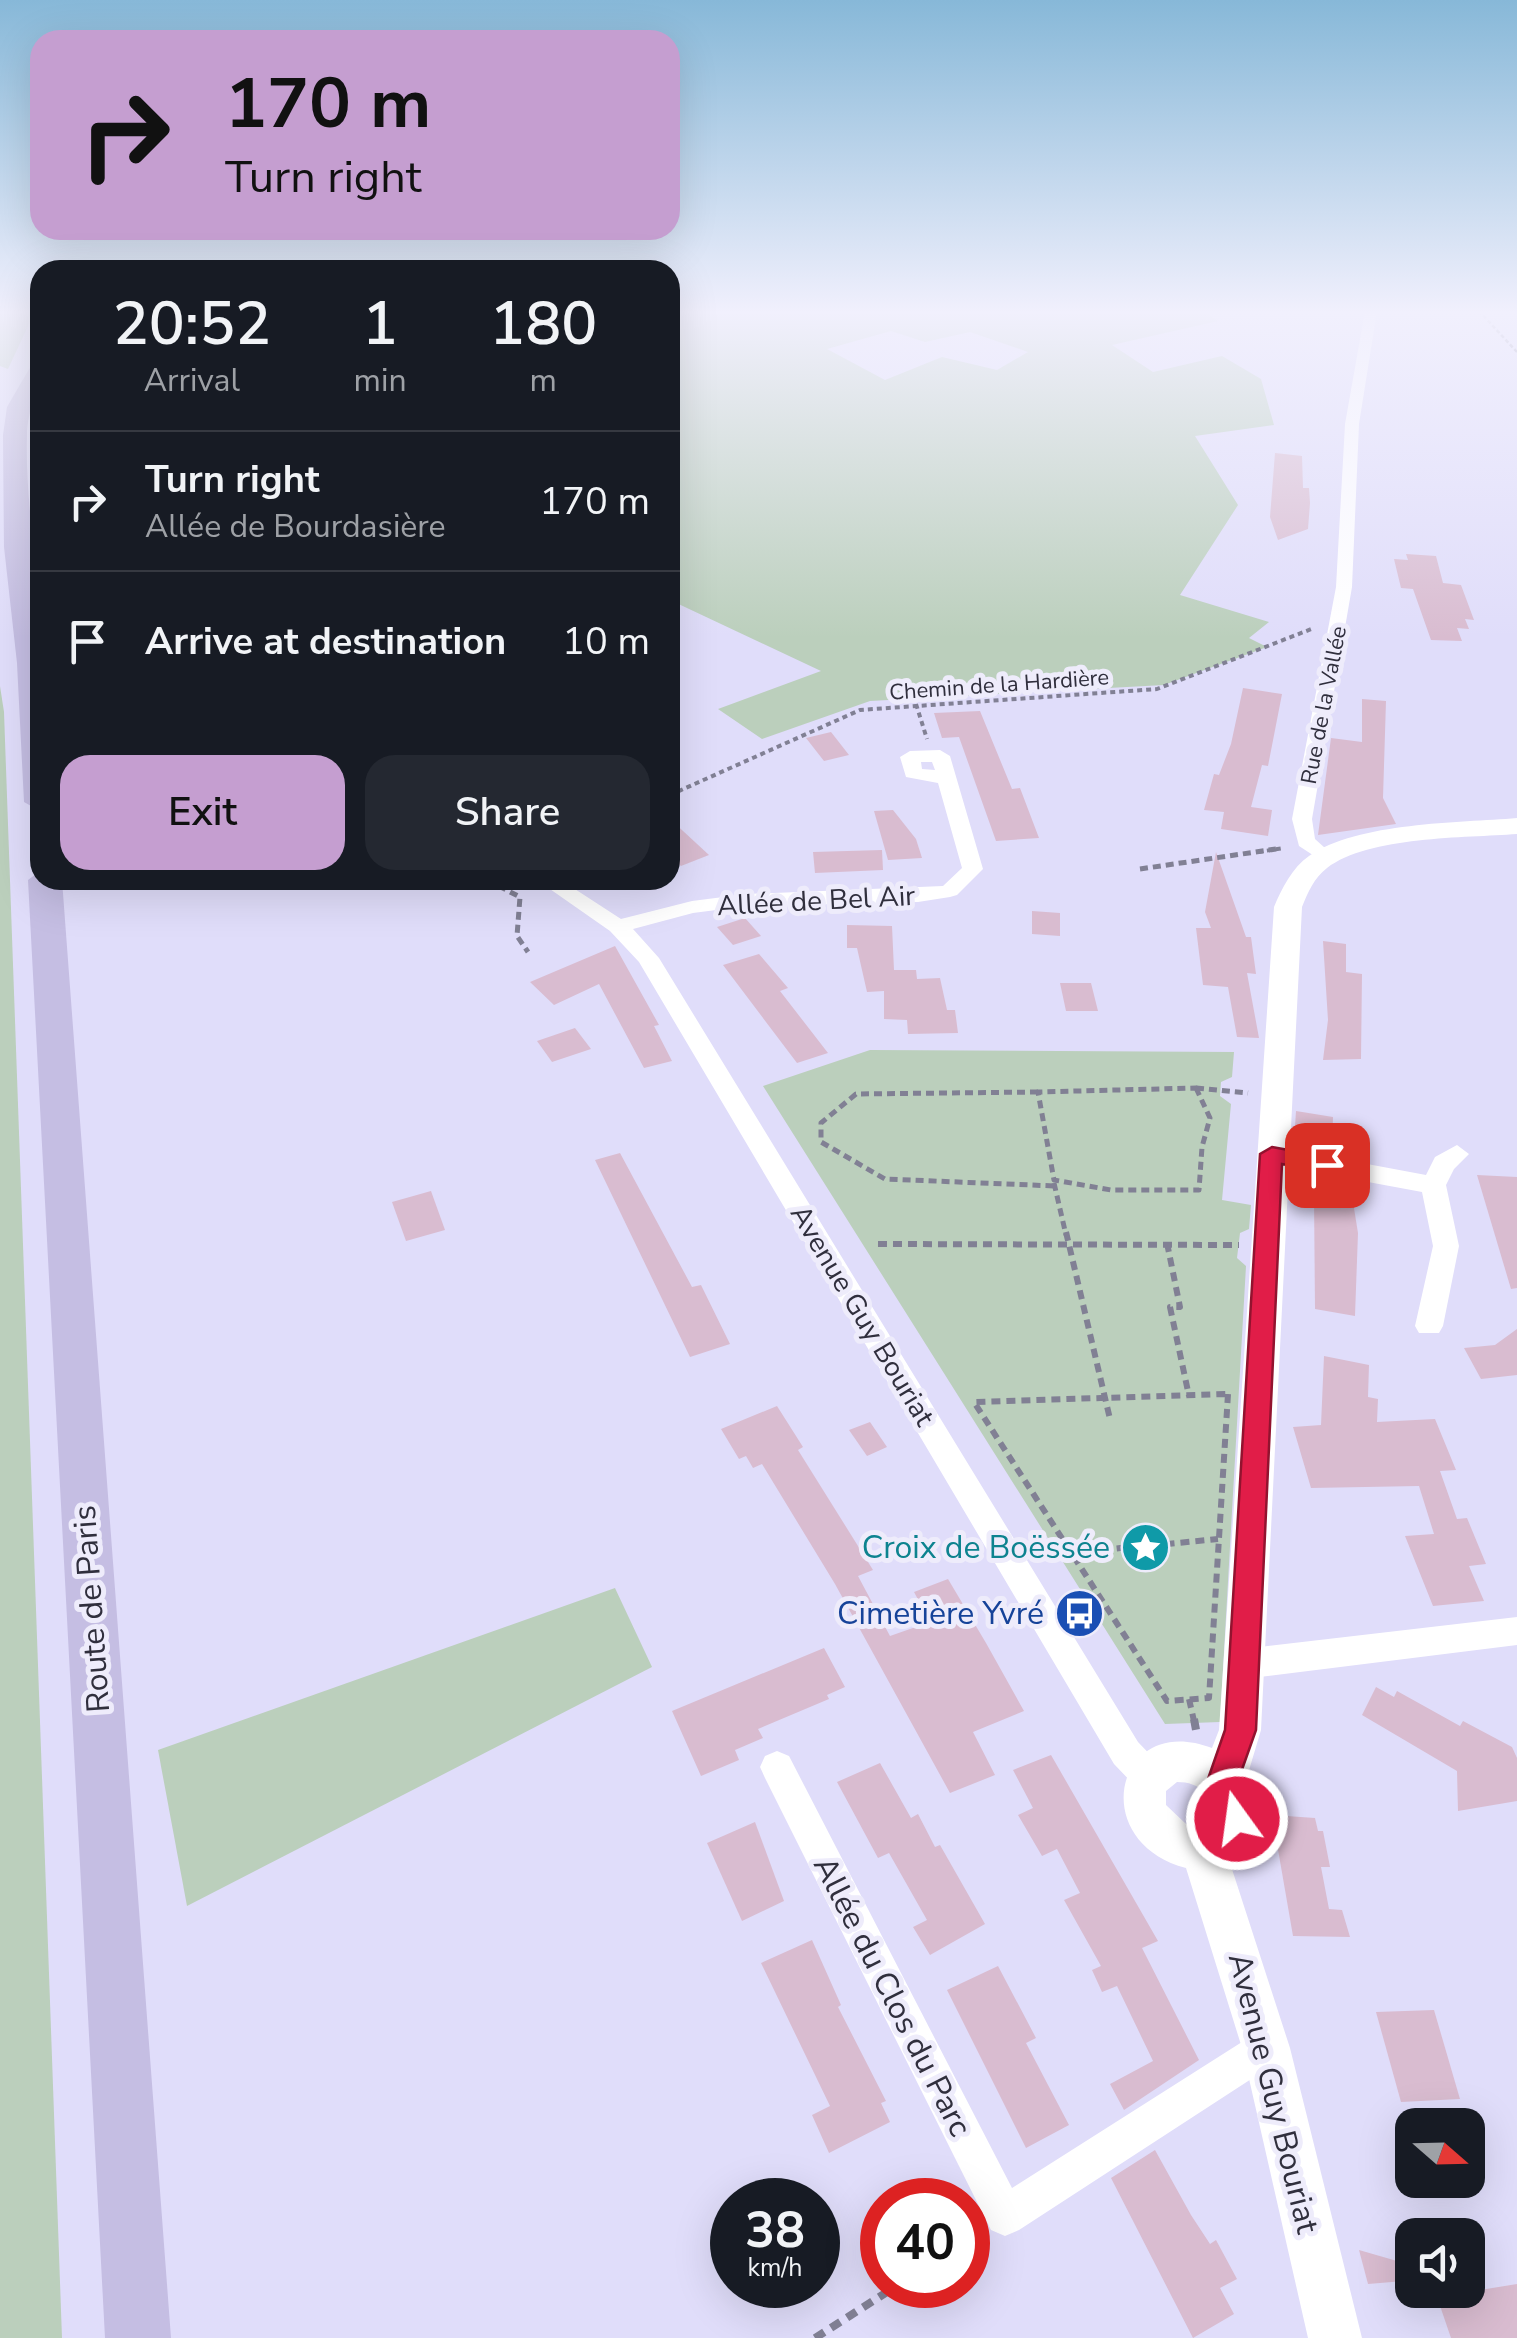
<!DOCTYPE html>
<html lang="en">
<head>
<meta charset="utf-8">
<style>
	body { margin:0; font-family:"Nunito Sans",sans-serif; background:#242831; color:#f1f3f6; height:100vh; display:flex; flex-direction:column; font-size:38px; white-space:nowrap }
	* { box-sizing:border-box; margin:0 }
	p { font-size:32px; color:#9ea1a6 }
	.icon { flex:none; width:55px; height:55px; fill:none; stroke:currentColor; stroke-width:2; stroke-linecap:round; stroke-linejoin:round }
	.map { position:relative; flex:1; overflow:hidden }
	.side { position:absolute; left:30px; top:260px; width:650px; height:630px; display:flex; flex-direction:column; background:#171b24; border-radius:30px; box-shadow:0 10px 40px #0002 }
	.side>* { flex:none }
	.banner { position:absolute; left:30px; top:30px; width:650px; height:210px; border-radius:30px; box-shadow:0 10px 40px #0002; background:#c59ed0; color:#111; overflow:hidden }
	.needle { width:65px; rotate:110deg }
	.controls { position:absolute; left:1395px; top:2108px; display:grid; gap:20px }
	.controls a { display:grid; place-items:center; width:90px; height:90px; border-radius:20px; background:#171b24; box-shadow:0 10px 40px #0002; font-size:50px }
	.speed { position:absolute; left:710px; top:2178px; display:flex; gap:20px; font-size:50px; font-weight:700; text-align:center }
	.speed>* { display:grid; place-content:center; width:130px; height:130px; border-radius:50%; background:#171b24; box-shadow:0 10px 40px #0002; line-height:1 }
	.speed small { font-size:25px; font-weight:400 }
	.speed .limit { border:15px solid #d22; background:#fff; color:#111 }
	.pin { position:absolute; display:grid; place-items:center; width:85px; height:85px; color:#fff; margin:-42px; border-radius:20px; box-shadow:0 5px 15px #0006 }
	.me { position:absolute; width:110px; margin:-55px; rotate:346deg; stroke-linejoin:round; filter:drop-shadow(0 0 8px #0008) }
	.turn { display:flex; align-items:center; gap:35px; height:210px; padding:0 30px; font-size:45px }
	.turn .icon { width:130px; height:130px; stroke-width:2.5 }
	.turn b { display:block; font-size:70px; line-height:85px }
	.eta { display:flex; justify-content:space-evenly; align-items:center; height:170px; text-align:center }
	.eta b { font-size:60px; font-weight:600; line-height:70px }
	.primary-button { display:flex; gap:20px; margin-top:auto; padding:20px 30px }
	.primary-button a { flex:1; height:115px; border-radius:30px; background:#c59ed0; color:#111; font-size:40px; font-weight:600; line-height:115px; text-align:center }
	.primary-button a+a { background:#242831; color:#f1f3f6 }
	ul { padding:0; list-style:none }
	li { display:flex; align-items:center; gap:30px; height:140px; padding:0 30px; border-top:2px solid #363941 }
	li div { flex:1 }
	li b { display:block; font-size:38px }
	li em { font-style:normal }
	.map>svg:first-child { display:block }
</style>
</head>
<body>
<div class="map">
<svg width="1517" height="2338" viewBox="0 0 1517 2338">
	<rect width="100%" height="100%" fill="#e0ddfa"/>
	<!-- green -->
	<g fill="#bbcfbc" fill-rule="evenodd">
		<polygon points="0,311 35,311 8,369 0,366"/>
		<path d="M670 311H1203L1218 321 1112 345 1153 372 1222 356 1261 379 1274 425 1195 436 1238 505 1180 595 1269 622 1249 638 1267 647 1164 685 870 701 762 739 718 709 821 671 670 600ZM891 331 925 342 970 332 1028 352 997 370 942 357 885 380 827 349Z"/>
		<polygon points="0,686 4,712 62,2338 0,2338"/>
		<polygon points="870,1050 1234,1052 1232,1077 1221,1082 1220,1096 1231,1104 1222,1200 1251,1205 1249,1229 1240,1233 1237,1258 1246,1266 1220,1722 1165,1724 763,1086"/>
		<polygon points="615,1588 652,1667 187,1906 158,1750"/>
	</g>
	<!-- building -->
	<g fill="#d9bcd0">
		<polygon points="1275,453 1302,456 1303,488 1309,488 1310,503 1308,529 1278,540 1270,517"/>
		<polygon points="1406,554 1436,556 1443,583 1461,585 1474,620 1465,619 1469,629 1457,628 1462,641 1431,640 1413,589 1401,588 1394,559 1408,560"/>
		<polygon points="1243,688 1282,694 1268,766 1262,765 1251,807 1272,810 1268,836 1221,829 1224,812 1204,810 1214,774 1219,775 1231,744"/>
		<polygon points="1362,699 1386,701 1383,798 1396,824 1318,835 1331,738 1362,742"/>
		<polygon points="980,711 1012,789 1020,788 1039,838 996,841 959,737 942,738 934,713"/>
		<polygon points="831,732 849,755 824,761 806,738"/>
		<polygon points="893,810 916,839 922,858 888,860 874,811"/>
		<polygon points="670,819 709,855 681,866 670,856"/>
		<polygon points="882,850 883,870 815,873 813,852"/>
		<polygon points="1216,852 1246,937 1251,937 1256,974 1247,973 1259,1038 1237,1037 1228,987 1203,985 1196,928 1211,928 1205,912"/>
		<polygon points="1032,911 1060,913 1060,936 1032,934"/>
		<polygon points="745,918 761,936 733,945 717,927"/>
		<polygon points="847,925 892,926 894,970 916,970 917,979 940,978 947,1010 955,1010 958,1033 908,1034 907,1020 884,1019 884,991 867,992 857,948 847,948"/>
		<polygon points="1323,941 1346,944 1346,972 1362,974 1361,1059 1323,1060 1328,1020"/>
		<polygon points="615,946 659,1025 654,1026 672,1061 644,1068 599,984 554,1005 530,982"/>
		<polygon points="759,954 788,988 780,991 828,1053 797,1063 723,965"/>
		<polygon points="1060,983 1091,983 1098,1011 1066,1011"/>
		<polygon points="575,1028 591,1049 552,1062 537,1041"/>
		<polygon points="1296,1111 1333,1117 1332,1148 1294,1142"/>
		<polygon points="620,1153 692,1287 701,1285 730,1344 690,1357 595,1160"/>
		<polygon points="1477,1175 1517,1177 1517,1288 1511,1289"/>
		<polygon points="431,1191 445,1230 406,1241 392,1202"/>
		<polygon points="1314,1196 1353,1202 1358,1233 1355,1316 1315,1309"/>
		<polygon points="1517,1329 1517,1375 1481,1379 1464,1348 1495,1345"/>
		<polygon points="1324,1356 1369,1365 1368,1397 1378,1399 1377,1422 1435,1419 1456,1470 1440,1471 1457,1519 1467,1518 1486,1564 1469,1566 1484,1601 1433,1606 1405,1536 1434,1534 1419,1486 1311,1488 1293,1427 1321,1425"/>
		<polygon points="777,1406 803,1447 798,1450 873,1570 858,1576 890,1636 930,1622 914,1592 948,1579 986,1643 1024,1711 973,1732 995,1775 950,1793 835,1584 762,1464 753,1468 746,1456 739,1459 721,1429"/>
		<polygon points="870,1422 887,1447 867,1456 849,1430"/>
		<polygon points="824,1648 845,1687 827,1695 829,1699 758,1729 763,1738 735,1750 739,1760 701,1776 672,1711"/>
		<polygon points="1376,1687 1394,1697 1397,1691 1460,1726 1463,1721 1512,1747 1517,1758 1517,1801 1458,1811 1457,1771 1362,1715"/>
		<polygon points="1051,1755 1158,1941 1142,1948 1199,2060 1124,2110 1110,2084 1153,2061 1117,1986 1102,1992 1092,1970 1101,1966 1064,1900 1080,1893 1057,1849 1042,1856 1018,1815 1033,1808 1013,1770"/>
		<polygon points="880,1763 911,1818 918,1814 935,1847 940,1845 985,1924 930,1955 913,1927 927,1920 889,1853 878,1858 837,1782"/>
		<polygon points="1272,1815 1315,1818 1318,1831 1323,1831 1330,1867 1321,1867 1329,1909 1342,1910 1350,1937 1293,1936"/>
		<polygon points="755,1822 784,1901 742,1921 707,1843"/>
		<polygon points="812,1940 841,2005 838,2007 886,2101 881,2103 890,2122 829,2153 812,2115 830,2106 761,1963"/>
		<polygon points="998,1966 1036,2038 1026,2043 1069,2125 1026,2148 947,1990"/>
		<polygon points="1434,2010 1460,2099 1401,2102 1376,2012"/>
		<polygon points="1155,2150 1191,2215 1210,2244 1216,2240 1237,2279 1220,2288 1234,2314 1193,2338 1111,2178"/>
		<polygon points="1359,2250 1397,2261 1404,2281 1368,2284"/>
		<polygon points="1517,2284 1517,2338 1451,2338 1437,2297"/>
	</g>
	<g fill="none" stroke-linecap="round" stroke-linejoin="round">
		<!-- path-far4 -->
		<polyline stroke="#818094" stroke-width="2.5" stroke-dasharray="4 2.5" stroke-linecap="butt" points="1479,311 1517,352"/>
		<!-- path-far3 -->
		<g stroke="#818094" stroke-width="4" stroke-dasharray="5 4" stroke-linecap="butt">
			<polyline points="916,704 927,739"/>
			<polyline points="670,795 860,710 1157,689 1314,628"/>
			<polyline points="1258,852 1284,848"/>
		</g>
		<!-- path-far2 -->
		<g stroke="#818094" stroke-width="5" stroke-dasharray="8 5" stroke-linecap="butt">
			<polyline points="1140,869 1276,849"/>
			<polyline points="487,880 520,897 517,936 528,952"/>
			<polyline points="1196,1088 1248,1093"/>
			<polygon points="1196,1088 1210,1118 1202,1147 1199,1190 1111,1190 1054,1180 1038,1092"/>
			<polyline points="1038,1092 856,1094 821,1123 821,1142 885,1179 1055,1186"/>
			<polyline points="1054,1183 1066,1235"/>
		</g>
		<!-- path-far1 -->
		<g stroke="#818094" stroke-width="6" stroke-dasharray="9 6" stroke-linecap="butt">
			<polyline points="1066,1232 1110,1419"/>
			<polyline points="1167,1243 1180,1307 1170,1307 1189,1396"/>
			<polyline points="878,1244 1239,1245"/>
			<polygon points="1228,1394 1209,1698 1167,1701 974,1402"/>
			<polyline points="1072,1554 1136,1546 1139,1537 1150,1536 1157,1545 1218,1539"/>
			<polyline points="1189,1699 1194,1721"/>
		</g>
		<!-- path -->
		<g stroke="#818094" stroke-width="8" stroke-dasharray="11 8" stroke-linecap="butt">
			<polyline points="1194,1719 1196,1730"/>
			<polyline points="815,2338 898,2285"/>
		</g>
		<!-- minor -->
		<g fill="#fff" fill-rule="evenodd">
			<polygon points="1365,311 1377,311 1359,424 1352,587 1312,819 1315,839 1335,857 1325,863 1299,846 1292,819 1336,587 1345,424"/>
			<path d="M940 750 950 756 983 869 957 895 950 897 918 902 747 906 693 913 633 929 659 958 1138 1742 1161 1766 1166 1777 1161 1788 1149 1793 1137 1788 1114 1764 639 962 610 931 537 880H561L621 919 692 901 747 894 943 886 962 868 938 783 906 777 900 757 910 751ZM921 762H932L935 770 922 769Z"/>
			<polygon points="1457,1145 1469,1154 1454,1169 1446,1185 1459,1246 1443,1326 1439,1333 1419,1333 1415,1326 1433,1246 1422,1192 1271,1164 1259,1155 1271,1146 1426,1175 1435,1157"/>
			<polygon points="1517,1617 1517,1645 1243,1679 1232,1674 1227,1664 1232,1654 1243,1649"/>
			<polygon points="777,1751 789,1756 1012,2188 1253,2035 1266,2029 1279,2035 1285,2048 1279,2061 1019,2230 1005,2236 991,2230 765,1778 760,1767 765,1756"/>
		</g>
		<!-- tertiary -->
		<path fill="#fff" fill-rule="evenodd" d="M1517 818V834C1465 838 1369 836 1327 868 1314 878 1308 892 1302 907L1261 1730 1247 1777C1262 1810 1263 1841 1230 1863L1290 2048 1362 2338H1308L1242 2048 1186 1868C1085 1841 1116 1711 1212 1748L1219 1730 1274 907C1282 888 1292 868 1309 856 1358 822 1459 823 1517 818ZM1177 1782C1200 1782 1213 1795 1214 1817L1207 1825 1186 1824 1166 1805V1791Z"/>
		<!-- primary -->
		<g fill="#c5bee3" fill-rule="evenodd">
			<path d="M40 363C40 390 27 409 27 436 25 501 38 563 40 627 42 689 40 750 40 811L24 802 17 663 4 547 3 435 7 407 32 364Z"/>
			<polygon points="40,871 40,880 62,880 171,2338 105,2338 28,880"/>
		</g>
	</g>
	<!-- sky -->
	<linearGradient id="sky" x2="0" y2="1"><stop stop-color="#87b8d8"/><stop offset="0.49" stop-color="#f1f0fd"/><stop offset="1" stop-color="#f1f0fd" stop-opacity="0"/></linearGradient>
	<rect width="1517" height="638" fill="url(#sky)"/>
	<!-- route -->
	<path fill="#e11d48" stroke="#92132f" stroke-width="2.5" d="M1272 1147 1327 1157 1338 1165 1327 1173 1282 1164 1256 1730 1239 1778C1249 1796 1257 1809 1248 1830L1237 1834 1226 1830 1222 1806 1208 1779 1225 1730 1260 1154Z"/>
	<!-- icons -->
	<defs>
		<symbol id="sight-disc" viewBox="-11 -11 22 22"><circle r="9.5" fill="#0f9aa8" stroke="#eeecfb"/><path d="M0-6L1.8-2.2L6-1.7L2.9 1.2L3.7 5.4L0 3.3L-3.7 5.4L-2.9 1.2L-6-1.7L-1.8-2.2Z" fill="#fff"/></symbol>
		<symbol id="bus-disc" viewBox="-11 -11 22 22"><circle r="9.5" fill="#1a4fb4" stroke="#eeecfb"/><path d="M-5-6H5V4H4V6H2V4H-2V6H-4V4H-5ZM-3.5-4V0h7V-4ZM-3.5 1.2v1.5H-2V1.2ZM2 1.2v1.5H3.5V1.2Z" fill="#fff"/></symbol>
	</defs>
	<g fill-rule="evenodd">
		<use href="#sight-disc" x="1118" y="1520" width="55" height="55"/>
		<use href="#bus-disc" x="1052" y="1586" width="55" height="55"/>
	</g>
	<g text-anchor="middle" stroke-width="10" stroke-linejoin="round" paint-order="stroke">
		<!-- far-street labels -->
		<g font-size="22" fill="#302f3d" stroke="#eeecfb">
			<text transform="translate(999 684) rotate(-4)" y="8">Chemin de la Hardière</text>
			<text transform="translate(1323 705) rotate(-79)" y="8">Rue de la Vallée</text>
		</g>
		<!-- street labels -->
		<g font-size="28" fill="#302f3d" stroke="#eeecfb">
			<text transform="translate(816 900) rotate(-3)" y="10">Allée de Bel Air</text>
			<text transform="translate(863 1315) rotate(59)" y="10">Avenue Guy Bouriat</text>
		</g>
		<!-- near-culture labels -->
		<g font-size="32" fill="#0d838f" stroke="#eeecfb" text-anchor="end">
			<text x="1110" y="1558">Croix de Boëssée</text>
		</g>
		<!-- near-street labels -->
		<g font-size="32" fill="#302f3d" stroke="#eeecfb">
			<text transform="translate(91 1609) rotate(-94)" y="11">Route de Paris</text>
			<text transform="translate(893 1996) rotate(63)" y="11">Allée du Clos du Parc</text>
			<text transform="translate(1274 2093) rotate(76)" y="11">Avenue Guy Bouriat</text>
		</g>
		<!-- near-transit labels -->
		<g font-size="32" fill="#164399" stroke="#eeecfb" text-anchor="end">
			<text x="1044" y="1624">Cimetière Yvré</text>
		</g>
	</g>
</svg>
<div class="controls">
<a><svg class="needle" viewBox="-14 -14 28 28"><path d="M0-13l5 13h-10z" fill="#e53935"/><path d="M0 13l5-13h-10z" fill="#9ea1a6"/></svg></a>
<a><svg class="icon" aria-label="sound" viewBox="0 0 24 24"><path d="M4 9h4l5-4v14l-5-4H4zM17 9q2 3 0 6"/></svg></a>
</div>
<div class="speed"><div>38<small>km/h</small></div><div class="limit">40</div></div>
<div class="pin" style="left:1327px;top:1165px;background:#d93025"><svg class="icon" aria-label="arrive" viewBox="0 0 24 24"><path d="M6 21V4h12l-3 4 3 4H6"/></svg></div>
<svg class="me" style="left:1237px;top:1819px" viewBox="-20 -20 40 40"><circle r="17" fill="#e11d48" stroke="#fff" stroke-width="3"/><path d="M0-11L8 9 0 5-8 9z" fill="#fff"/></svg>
<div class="banner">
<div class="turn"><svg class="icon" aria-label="right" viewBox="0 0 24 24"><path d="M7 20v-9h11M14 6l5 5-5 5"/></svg><div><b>170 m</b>Turn right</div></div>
</div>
<section class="side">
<div class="eta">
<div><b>20:52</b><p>Arrival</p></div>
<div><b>1</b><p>min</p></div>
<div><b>180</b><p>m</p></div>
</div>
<ul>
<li><svg class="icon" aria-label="right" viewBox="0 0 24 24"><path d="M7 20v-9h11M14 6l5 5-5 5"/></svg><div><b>Turn right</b><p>Allée de Bourdasière</p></div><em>170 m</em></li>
<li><svg class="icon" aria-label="arrive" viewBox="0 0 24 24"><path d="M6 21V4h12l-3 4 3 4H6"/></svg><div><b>Arrive at destination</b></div><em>10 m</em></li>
</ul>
<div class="primary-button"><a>Exit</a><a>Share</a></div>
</section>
</div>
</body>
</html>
